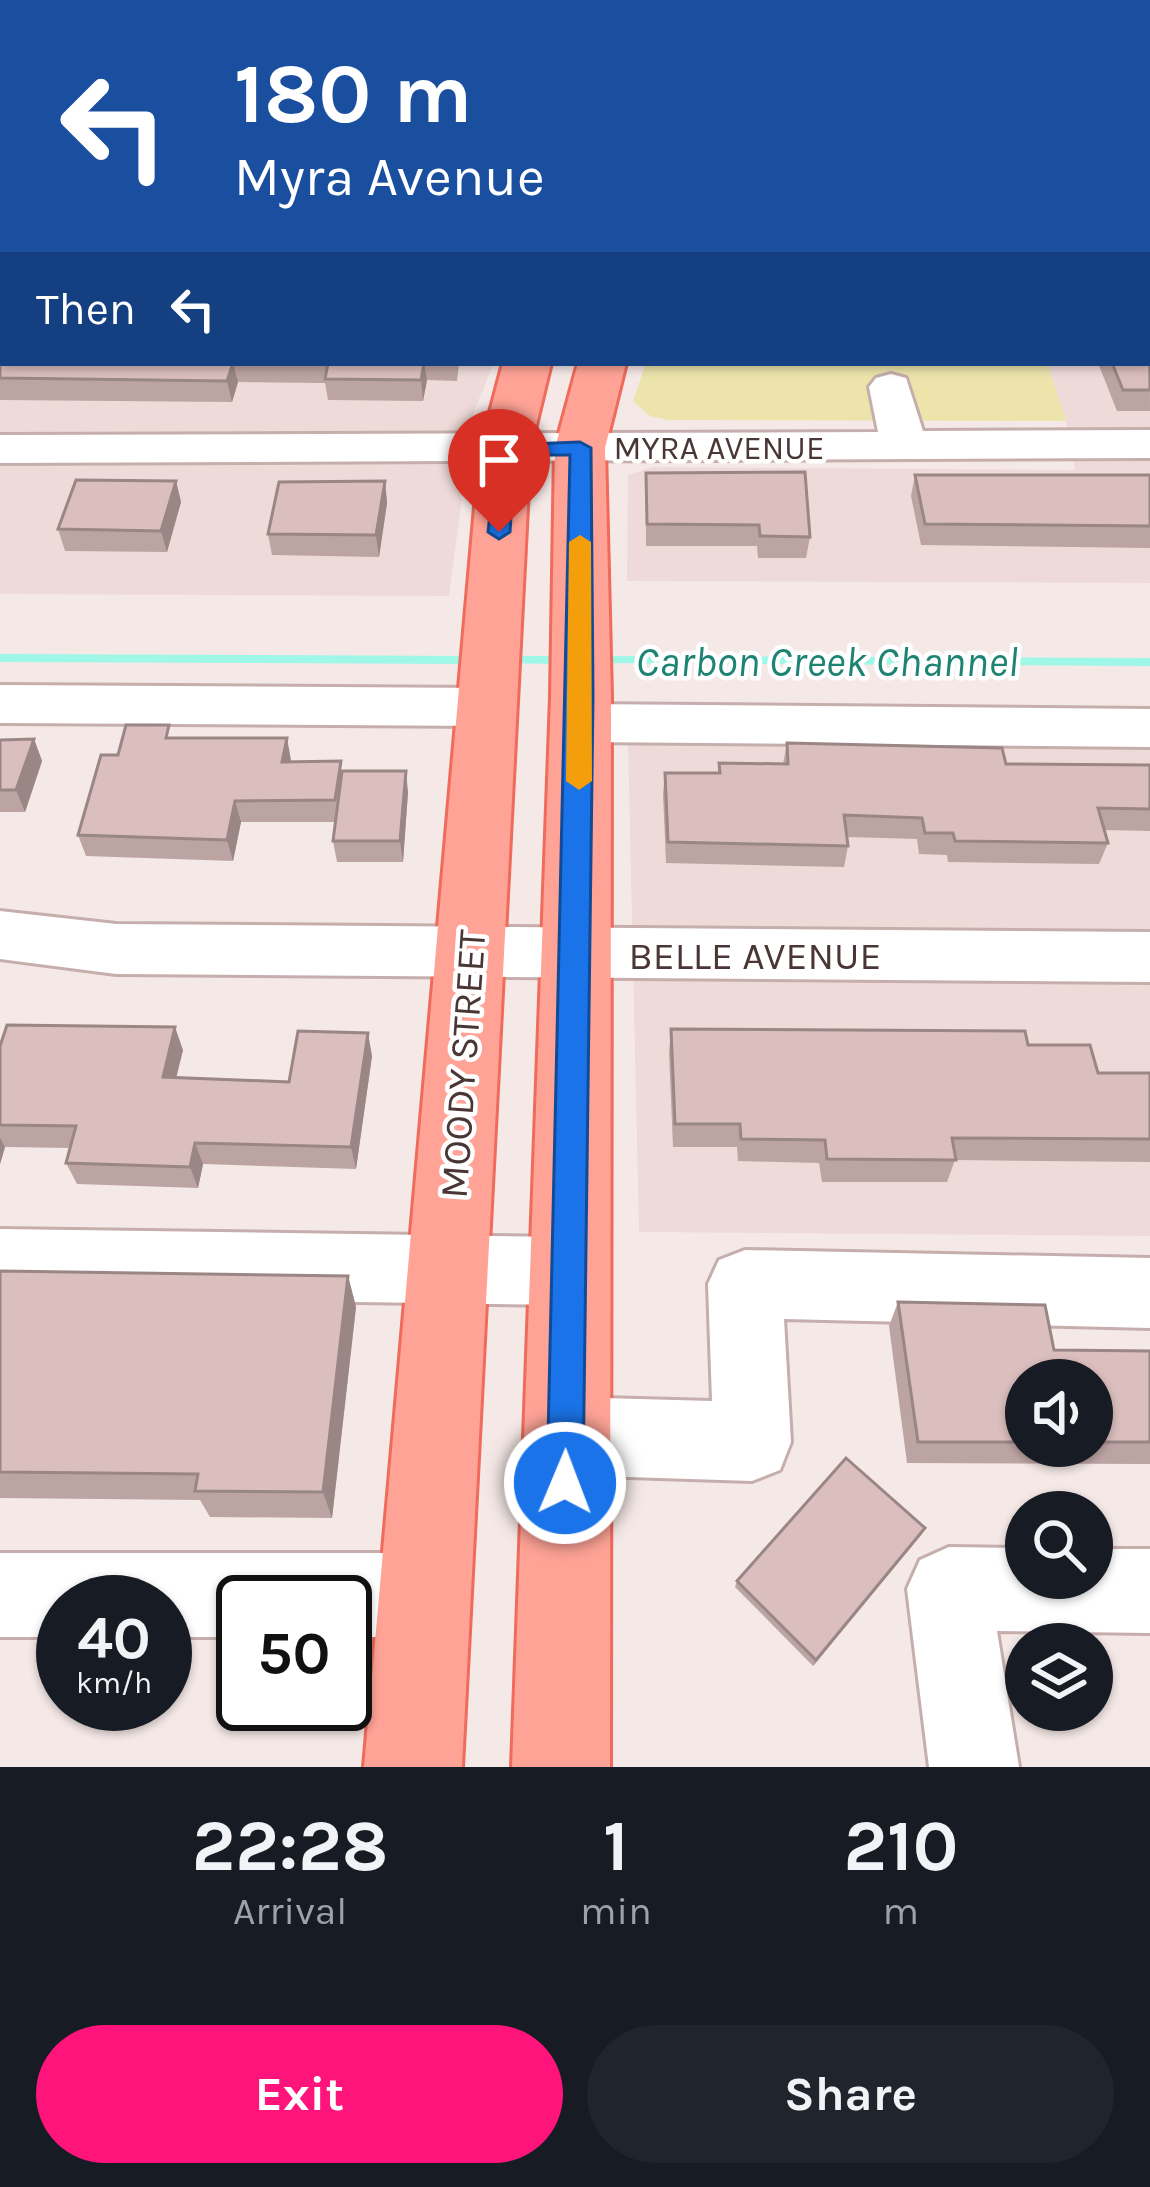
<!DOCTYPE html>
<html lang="en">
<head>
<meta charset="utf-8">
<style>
	body { margin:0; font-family:Karla,sans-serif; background:#20242c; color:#f1f3f6; height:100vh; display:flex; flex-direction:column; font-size:45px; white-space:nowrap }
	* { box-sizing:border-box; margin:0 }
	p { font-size:39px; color:#9ea1a6 }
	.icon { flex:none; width:66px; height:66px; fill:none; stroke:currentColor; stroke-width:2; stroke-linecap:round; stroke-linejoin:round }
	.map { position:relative; height:1767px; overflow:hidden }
	.side { display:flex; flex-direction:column; background:#171b24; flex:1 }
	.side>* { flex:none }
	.hud { position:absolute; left:0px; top:0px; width:1152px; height:366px; box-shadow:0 3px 9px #0004; background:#1a4fa0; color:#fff; overflow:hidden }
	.buttons { position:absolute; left:1005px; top:1359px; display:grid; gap:24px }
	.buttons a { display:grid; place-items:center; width:108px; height:108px; border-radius:50%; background:#171b24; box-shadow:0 3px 9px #0004; font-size:60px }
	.speed { position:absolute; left:36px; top:1575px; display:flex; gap:24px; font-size:60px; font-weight:700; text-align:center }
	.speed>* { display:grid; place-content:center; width:156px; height:156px; border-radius:50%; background:#171b24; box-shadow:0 3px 9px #0004; line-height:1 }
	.speed small { font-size:30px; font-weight:400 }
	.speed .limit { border:6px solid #111; border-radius:18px; background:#fff; color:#111 }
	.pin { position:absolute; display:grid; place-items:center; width:102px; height:102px; color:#fff; margin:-123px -51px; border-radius:50% 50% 50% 0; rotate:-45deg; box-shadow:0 0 12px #0007 }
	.pin .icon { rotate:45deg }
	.me { position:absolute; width:132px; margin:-66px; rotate:1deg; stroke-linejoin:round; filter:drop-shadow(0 0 9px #0008) }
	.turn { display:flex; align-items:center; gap:42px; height:252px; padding:0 36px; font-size:54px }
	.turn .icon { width:156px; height:156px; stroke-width:2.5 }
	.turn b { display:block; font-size:84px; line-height:102px }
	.then { display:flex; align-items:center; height:114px; padding:0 36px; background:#0003; gap:24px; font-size:45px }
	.eta { display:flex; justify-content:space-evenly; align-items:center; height:204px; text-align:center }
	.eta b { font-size:72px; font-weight:700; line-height:84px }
	.cta { display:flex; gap:24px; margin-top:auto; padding:24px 36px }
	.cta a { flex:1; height:138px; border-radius:72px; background:#ff147c; color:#fff; font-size:48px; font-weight:700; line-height:138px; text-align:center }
	.cta a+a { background:#20242c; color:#f1f3f6 }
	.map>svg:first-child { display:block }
</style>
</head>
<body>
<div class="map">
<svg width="1150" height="1767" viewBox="0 0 1150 1767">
	<rect width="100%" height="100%" fill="#f5e9e7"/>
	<!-- residential -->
	<g fill="#eedbd9">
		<polygon points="0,0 568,0 3,3 3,363 494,363 473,414 449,596 0,594"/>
		<polygon points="679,0 1150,0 1150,583 627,581 628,475 652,467 1075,470 1070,435 1047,363 1149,363 1149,3"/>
		<polygon points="628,740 1150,748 1150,1236 639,1232"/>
	</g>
	<!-- green -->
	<polygon fill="#ede4ac" points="646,363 1047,363 1066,421 668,420 650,416 633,401"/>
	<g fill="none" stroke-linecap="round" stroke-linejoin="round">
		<!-- stream -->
		<g fill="#9ef7e7" fill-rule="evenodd">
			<polygon points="0,654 477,656 484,660 477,664 0,662"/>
			<polygon points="501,656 567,656 574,660 567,664 496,663 494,660 496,657"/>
			<polygon points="591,656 1150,658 1150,666 586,663 584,660 586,657"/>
		</g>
		<defs>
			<g id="minor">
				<rect x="407" y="0" width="30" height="3"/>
				<rect x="0" y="223" width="3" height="24"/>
				<polygon points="891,374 906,378 923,431 1150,430 1150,458 0,463 0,435 878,432 869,387 876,378"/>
				<polygon points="0,685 486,688 505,694 513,707 505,720 486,726 0,723"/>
				<polygon points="580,704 1150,709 1150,747 580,742 561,736 553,723 561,710"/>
				<polygon points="0,911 116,924 1150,932 1150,982 116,974 0,959"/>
				<polygon points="0,1229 568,1237 594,1247 604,1271 594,1295 568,1305 0,1297"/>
				<polygon points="745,1250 1150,1258 1150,1328 784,1319 791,1442 780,1470 752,1481 566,1475 538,1464 527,1436 538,1408 566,1397 712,1401 708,1284 719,1260"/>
				<polygon points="949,1547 1026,1548 1026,1578 1092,1578 1092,1549 1150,1549 1150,1633 997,1631 1019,1767 929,1767 907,1589 920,1560"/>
				<polygon points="0,1553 425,1553 455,1565 467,1595 455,1625 425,1637 345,1637 345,1602 243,1602 243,1637 165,1637 165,1602 63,1602 63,1637 0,1637"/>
			</g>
			<g id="major">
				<rect x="574" y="0" width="34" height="3"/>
				<rect x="627" y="0" width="34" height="3"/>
				<polygon points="503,363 551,363 530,450 462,1767 364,1767 480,450"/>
				<polygon points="578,363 626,363 605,448 611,697 610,1767 512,1767 551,697 555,448"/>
			</g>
		</defs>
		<!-- minor casing -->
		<use href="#minor" stroke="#c5aeac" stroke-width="6"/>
		<!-- major casing -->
		<use href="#major" stroke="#ef6b5b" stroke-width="6"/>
		<!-- minor -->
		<use href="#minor" fill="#fff" fill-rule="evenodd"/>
		<!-- major -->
		<use href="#major" fill="#ffa396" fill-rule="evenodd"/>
	</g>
	<!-- wall -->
	<g fill="#bca4a3" fill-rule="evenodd">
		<polygon points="0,0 380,0 380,3 3,3 3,192 0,192"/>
		<polygon points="720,0 827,0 800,1 795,3 729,3"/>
		<polygon points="897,0 1150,0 1150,224 1149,3 898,3"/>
		<polygon points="1149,248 1150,411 1117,411 1098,363 1149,363"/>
		<polygon points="0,249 3,363 459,363 457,381 427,380 423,401 328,400 325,383 238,382 232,402 0,400"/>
		<polygon points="646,473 810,537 806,558 758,558 757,546 646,546"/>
		<polygon points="915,475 1150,475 1150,548 921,545 911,496"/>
		<polygon points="176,481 181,502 167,552 65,551 58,529"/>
		<polygon points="385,481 387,503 379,557 272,555 268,534"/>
		<polygon points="173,738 343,771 408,792 403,862 337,862 333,841 336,822 241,822 233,861 86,856 78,835 118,755"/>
		<polygon points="34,739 42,761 25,812 0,812 0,740"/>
		<polygon points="787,743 1006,764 1150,765 1150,831 1104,830 1108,843 1099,864 948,862 947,855 919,854 917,839 847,837 848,846 844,867 666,863 663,794 665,773 718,773 719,763 783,764"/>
		<polygon points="671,1029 1028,1045 1098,1073 1150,1073 1150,1162 955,1160 947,1182 822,1182 819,1163 738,1161 737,1147 673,1147 669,1053"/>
		<polygon points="0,1046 183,1050 176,1077 289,1082 372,1056 356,1169 203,1164 198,1188 77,1184 66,1163 70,1148 5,1147 0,1164"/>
		<polygon points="0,1271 348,1276 356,1307 332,1518 210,1517 200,1500 0,1498"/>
		<path d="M898 1302 1054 1350 1150 1351V1464L907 1463 889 1326ZM1026 1380H1092V1446H1026Z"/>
		<polygon points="925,1528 813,1666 735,1587 737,1581"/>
	</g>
	<!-- shaded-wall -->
	<g fill="#998685">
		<polygon points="770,0 800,0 795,3 770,3"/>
		<polygon points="233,363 238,382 232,402 227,381"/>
		<polygon points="424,363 427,380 423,401 421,380"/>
		<polygon points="176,481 181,502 167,552 161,531"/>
		<polygon points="385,481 387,503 379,557 376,535"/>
		<polygon points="287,738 291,760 287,783 282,762"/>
		<polygon points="34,739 42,761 25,812 16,790"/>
		<polygon points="406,771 408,792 403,862 400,841"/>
		<polygon points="235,801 241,822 233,861 227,840"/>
		<polygon points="175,1027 183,1050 171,1099 163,1077"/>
		<polygon points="368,1033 372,1056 356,1169 351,1147"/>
		<polygon points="0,1138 5,1147 0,1164"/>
		<polygon points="195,1143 203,1164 198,1188 190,1167"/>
		<polygon points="348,1276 356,1307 332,1518 323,1492"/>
		<polygon points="925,1528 921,1535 813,1666 816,1660"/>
	</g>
	<!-- building -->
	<g fill="#dbbfbe" stroke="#998685" stroke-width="3">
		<polygon points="0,0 375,0 374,3 3,3 3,172 0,172 0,78 2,55 0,54"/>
		<rect x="471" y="0" width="59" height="3"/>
		<polygon points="951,0 1150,0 1150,204 1149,3 952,3"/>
		<polygon points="0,249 3,249 3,363 233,363 227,381 0,378"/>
		<polygon points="1149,306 1150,390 1123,390 1112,363 1149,363"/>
		<polygon points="328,363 424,363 421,380 325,379"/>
		<polygon points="805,472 810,537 760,536 759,525 647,524 646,473"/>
		<polygon points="915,475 1150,475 1150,526 925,524"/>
		<polygon points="76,480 176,481 161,531 58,529"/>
		<polygon points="385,481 376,535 268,534 279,482"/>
		<polygon points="126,725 169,725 166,738 287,738 282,762 341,761 335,800 235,801 227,840 78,835 101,755 118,755"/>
		<polygon points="34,739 16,790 0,790 0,740"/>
		<polygon points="787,743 1002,748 1006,764 1150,765 1150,809 1098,808 1108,843 955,841 953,833 925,833 922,818 844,815 848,846 668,842 665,773 720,773 719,763 788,764"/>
		<polygon points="342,771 406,771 400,841 333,841"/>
		<polygon points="7,1025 175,1027 163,1077 289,1082 298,1031 368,1033 351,1147 195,1143 190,1167 66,1163 76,1126 0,1125 0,1046"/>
		<polygon points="671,1029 1025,1031 1028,1045 1090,1045 1098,1073 1150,1073 1150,1139 952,1138 956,1160 827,1159 825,1140 741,1139 740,1124 675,1124"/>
		<polygon points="0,1271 348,1276 323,1492 195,1491 198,1474 0,1472"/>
		<polygon points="898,1302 1045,1305 1054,1350 1150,1351 1150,1442 1092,1442 1092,1380 1026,1380 1026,1442 918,1442"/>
		<polygon points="846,1458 925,1528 816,1660 737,1581"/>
	</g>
	<!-- route -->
	<polygon fill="#1a73e8" stroke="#114b97" stroke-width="3" points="580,442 591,448 593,697 583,1483 578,1496 565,1501 552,1496 547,1483 570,455 515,455 510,532 499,539 488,532 498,445"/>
	<!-- slow -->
	<polygon fill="#f59e0b" points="580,535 591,542 592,781 579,790 566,781 569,542"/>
	<g text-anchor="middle" stroke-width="9" stroke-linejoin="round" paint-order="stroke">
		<!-- far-street labels -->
		<g font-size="33" fill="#493635" stroke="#fff">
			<text x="719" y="459">MYRA AVENUE</text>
		</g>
		<!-- street labels -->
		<g font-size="39" fill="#493635" stroke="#fff">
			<text x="755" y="969">BELLE AVENUE</text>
			<text transform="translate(462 1064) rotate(-86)" y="14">MOODY STREET</text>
		</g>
		<!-- water labels -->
		<g font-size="42" font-style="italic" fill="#1d8372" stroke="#fff">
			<text x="827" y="676">Carbon Creek Channel</text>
		</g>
	</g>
</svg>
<div class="buttons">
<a><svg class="icon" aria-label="sound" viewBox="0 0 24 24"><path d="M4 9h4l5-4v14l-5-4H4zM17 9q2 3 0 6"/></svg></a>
<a><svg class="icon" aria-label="search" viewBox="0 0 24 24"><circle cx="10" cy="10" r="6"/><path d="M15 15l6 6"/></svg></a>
<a><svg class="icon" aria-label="layers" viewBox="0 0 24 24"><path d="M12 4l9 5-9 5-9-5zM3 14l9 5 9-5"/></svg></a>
</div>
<div class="speed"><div>40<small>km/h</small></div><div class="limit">50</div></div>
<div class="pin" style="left:499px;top:532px;background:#d93025"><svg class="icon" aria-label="arrive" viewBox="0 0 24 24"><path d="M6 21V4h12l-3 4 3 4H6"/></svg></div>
<svg class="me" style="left:565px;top:1483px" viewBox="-20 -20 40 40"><circle r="17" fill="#1a73e8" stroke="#fff" stroke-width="3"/><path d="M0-11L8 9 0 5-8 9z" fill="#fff"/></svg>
<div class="hud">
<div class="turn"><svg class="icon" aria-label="left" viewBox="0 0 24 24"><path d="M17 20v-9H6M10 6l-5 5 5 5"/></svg><div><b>180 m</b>Myra Avenue</div></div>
<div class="then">Then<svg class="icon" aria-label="left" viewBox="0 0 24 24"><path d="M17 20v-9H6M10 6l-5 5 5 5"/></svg></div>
</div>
</div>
<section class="side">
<div class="eta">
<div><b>22:28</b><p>Arrival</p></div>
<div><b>1</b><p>min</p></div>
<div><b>210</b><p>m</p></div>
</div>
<div class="cta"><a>Exit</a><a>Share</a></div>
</section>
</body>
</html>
